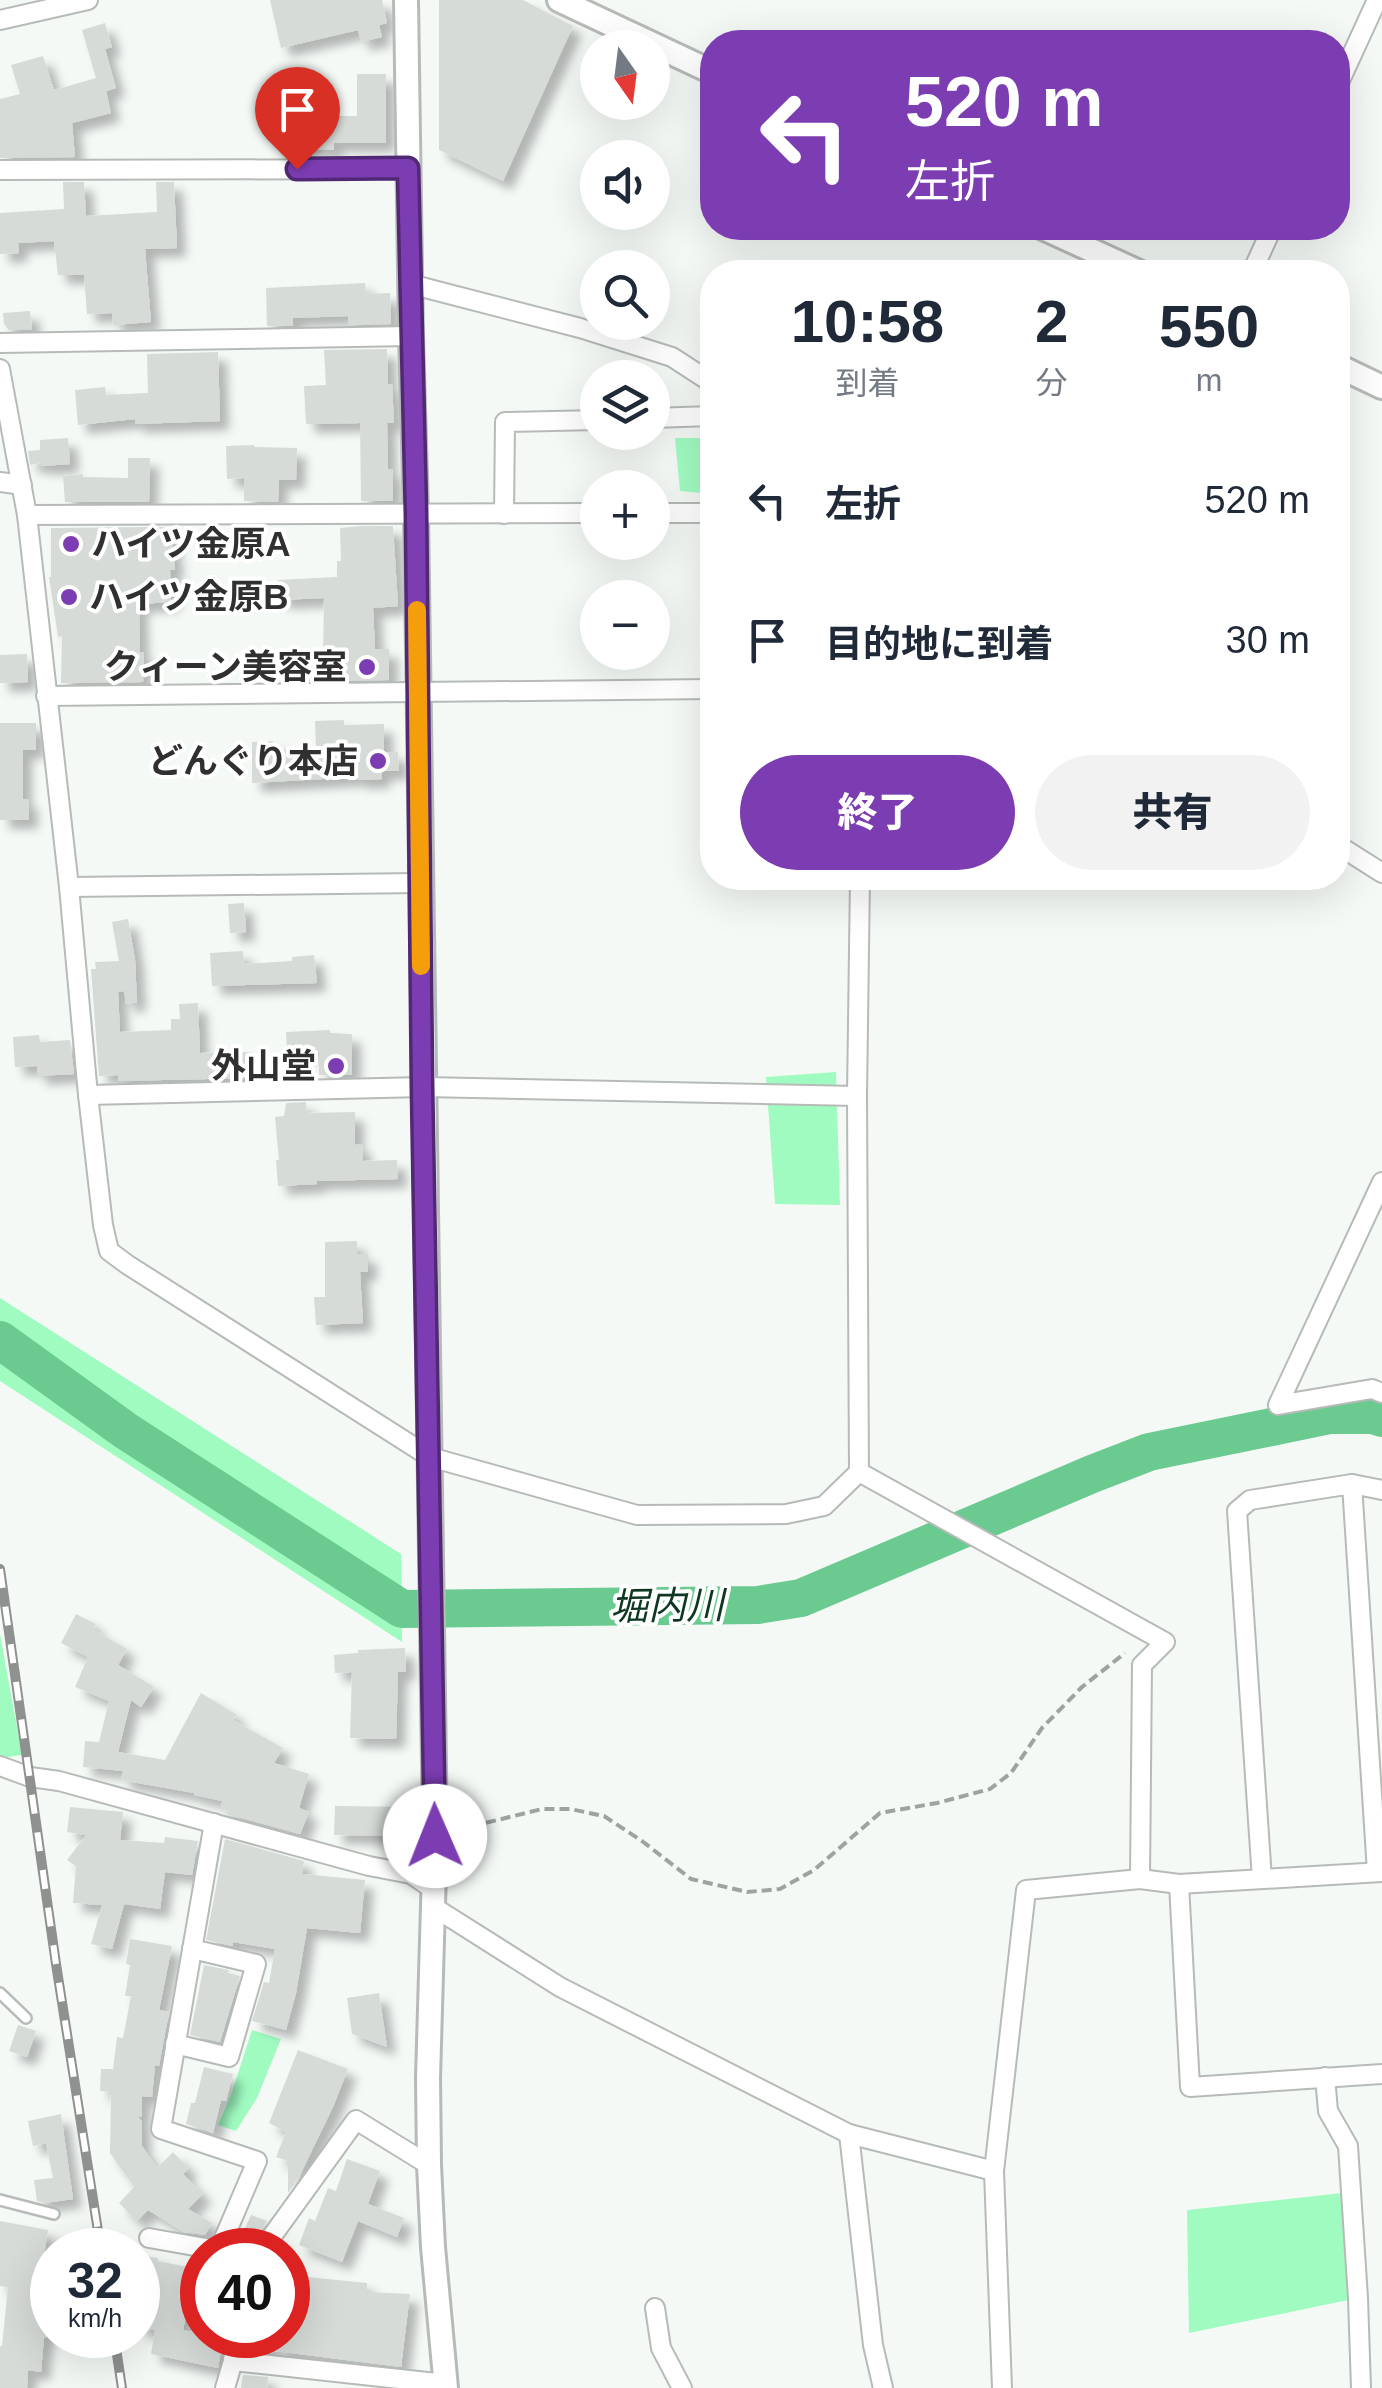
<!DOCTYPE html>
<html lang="ja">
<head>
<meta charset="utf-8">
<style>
	body { margin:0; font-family:Helvetica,"Noto Sans JP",sans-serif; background:#f2f2f3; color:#1f2937; height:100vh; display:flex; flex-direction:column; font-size:38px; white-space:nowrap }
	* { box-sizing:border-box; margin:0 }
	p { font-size:32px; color:#747a83 }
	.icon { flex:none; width:55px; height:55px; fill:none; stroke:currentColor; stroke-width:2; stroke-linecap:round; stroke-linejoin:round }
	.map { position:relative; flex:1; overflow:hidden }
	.drawer { position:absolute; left:700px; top:260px; width:650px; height:630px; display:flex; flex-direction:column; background:#fff; border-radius:40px; box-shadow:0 10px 40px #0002 }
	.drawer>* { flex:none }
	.top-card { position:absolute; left:700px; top:30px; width:650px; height:210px; border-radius:40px; box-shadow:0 10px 40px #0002; background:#7c3db2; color:#fff; overflow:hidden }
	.needle { width:65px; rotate:166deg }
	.tools { position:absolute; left:580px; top:30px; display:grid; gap:20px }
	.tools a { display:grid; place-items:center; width:90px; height:90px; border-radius:50%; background:#fff; box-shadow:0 10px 40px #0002; font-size:50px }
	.speed { position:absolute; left:30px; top:2228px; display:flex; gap:20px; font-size:50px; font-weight:700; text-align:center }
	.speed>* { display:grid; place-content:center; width:130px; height:130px; border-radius:50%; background:#fff; box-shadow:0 10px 40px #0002; line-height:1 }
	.speed small { font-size:25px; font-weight:400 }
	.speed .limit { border:15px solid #d22; background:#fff; color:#111 }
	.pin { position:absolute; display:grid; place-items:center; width:85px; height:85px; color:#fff; margin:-102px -42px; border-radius:50% 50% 50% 0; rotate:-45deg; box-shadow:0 0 10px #0007 }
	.pin .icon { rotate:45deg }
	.me { position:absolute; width:110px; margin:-55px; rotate:359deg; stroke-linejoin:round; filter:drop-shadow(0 0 8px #0008) }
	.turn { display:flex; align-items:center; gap:35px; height:210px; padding:0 40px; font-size:45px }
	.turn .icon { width:130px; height:130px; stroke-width:2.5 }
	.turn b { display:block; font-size:70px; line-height:85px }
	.eta { display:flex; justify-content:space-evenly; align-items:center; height:170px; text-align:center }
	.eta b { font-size:60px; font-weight:800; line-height:70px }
	.cta { display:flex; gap:20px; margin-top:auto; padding:20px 40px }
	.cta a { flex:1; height:115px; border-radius:60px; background:#7c3db2; color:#fff; font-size:40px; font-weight:800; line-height:115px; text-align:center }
	.cta a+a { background:#f2f2f3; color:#1f2937 }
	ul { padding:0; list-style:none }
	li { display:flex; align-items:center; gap:30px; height:140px; padding:0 40px }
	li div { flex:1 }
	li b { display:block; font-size:38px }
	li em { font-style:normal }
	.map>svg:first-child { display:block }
</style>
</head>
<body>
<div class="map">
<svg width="1382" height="2388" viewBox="0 0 1382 2388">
	<defs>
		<filter id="shadow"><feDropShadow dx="9" dy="9" stdDeviation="5" flood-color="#0004"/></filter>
	</defs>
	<rect width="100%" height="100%" fill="#f4f9f6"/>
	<!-- green -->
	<g fill="#a0fbc1">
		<polygon points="675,438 712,438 712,494 680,491"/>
		<polygon points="836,1072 840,1205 775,1204 766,1077"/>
		<polygon points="0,1298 401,1554 402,1642 0,1381"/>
		<polygon points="0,1634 22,1755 2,1758 0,1757"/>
		<polygon points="252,2030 281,2039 257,2098 236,2131 218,2125 232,2092"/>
		<polygon points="1351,2192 1358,2298 1189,2333 1187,2210"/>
	</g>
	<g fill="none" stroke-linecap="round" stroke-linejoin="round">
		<!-- river -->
		<polyline stroke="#6aca90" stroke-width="38" points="0,1340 126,1431 402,1609 758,1605 801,1598 1092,1474 1149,1452 1330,1415 1373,1415 1382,1418"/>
	</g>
	<!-- building -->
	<g fill="#d6dbd7" filter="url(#shadow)">
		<polygon points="270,0 382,0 387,23 379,25 382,37 361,42 358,30 281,48"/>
		<polygon points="439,0 523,0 573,26 503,181 439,150"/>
		<polygon points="105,23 112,47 105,49 116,88 106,91 111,113 72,123 75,157 0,158 0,99 20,94 11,65 43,56 54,90 96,78 82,30"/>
		<polygon points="357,74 386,74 386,143 334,143 334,150 279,148 281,108 315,110 315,116 357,116"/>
		<polygon points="63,182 84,182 86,216 157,212 156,182 174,182 177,248 145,249 151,322 113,325 112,313 87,314 84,275 58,275 54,241 18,243 19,253 0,254 0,213 64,209"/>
		<polygon points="365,283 366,294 390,293 391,324 348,325 348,316 293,318 293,326 267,326 266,288"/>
		<polygon points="30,311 32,330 9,330 4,324 3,313"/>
		<polygon points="387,349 388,384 392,384 394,423 387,423 388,469 393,469 393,498 392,501 361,501 360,423 306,424 304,386 326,385 324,350"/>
		<polygon points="218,352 220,421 135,424 135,419 78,425 75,390 105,387 106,395 148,393 147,354"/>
		<polygon points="68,438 70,464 41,466 41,463 30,465 28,451 40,450 40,440"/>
		<polygon points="254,445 254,447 297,448 296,480 279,480 278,502 244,501 244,478 227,479 226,446"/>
		<polygon points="128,458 150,458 149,502 65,502 63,476 83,474 83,477 128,478"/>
		<polygon points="362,526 393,526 398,606 373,608 375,649 389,649 389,680 308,681 308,676 300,676 300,657 323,657 324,598 279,600 278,580 337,577 337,561 341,561 340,528"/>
		<polygon points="149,527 170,527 175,570 170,570 171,602 139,604 140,652 144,652 143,682 61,683 62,636 58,637 49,577 51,577 51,528"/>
		<polygon points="27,654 28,682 0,683 0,655"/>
		<polygon points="344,720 344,725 384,724 384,752 398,752 399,771 381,771 382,779 358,780 358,777 252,783 252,742 273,741 275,749 316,748 315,721"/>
		<polygon points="0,723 36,723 36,750 23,750 23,799 29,800 29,820 0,820"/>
		<polygon points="244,903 246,932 230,933 228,904"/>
		<polygon points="128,919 135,960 137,1002 126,1004 124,991 118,992 120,1032 171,1030 171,1019 180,1019 179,1004 198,1003 200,1053 252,1052 253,1078 118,1081 118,1075 99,1076 91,969 96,969 95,962 119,961 112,922"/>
		<polygon points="243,951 244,964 292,961 292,957 314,955 317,983 212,986 210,953"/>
		<polygon points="330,1030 330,1033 352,1034 352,1075 319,1075 319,1052 287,1053 286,1032"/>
		<polygon points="39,1035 40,1042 70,1040 74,1074 37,1076 37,1066 15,1067 13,1037"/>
		<polygon points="306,1102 307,1113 355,1112 355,1145 362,1144 363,1161 397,1160 398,1179 317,1181 317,1184 278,1186 276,1160 279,1160 275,1117 284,1116 286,1103"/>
		<polygon points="357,1241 357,1254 368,1254 368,1272 360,1272 363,1323 316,1325 314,1297 325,1297 325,1242"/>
		<polygon points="76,1614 96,1624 93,1629 127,1649 118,1665 154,1687 141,1707 131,1700 118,1752 165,1760 201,1693 237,1715 233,1720 283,1748 274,1763 309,1774 299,1808 309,1812 300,1834 231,1815 232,1812 221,1809 222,1801 194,1795 194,1793 121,1780 123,1771 83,1767 85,1741 99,1742 109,1701 75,1687 88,1657 61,1643"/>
		<polygon points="405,1648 406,1672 398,1672 396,1739 350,1738 352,1672 335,1673 334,1655 358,1653 358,1650"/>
		<polygon points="335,1806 410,1807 409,1836 334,1835"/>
		<polygon points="70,1807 123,1812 120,1840 164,1843 165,1837 198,1841 192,1875 165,1872 160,1909 124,1904 112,1949 91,1944 102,1905 73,1903 76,1866 67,1860 86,1835 67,1832"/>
		<polygon points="225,1839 304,1861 302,1874 365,1880 360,1933 307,1928 296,1993 286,2030 252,2021 264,1982 269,1983 275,1949 233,1942 233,1946 206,1940"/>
		<polygon points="130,1939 172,1946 159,2010 169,2012 159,2066 155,2065 152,2097 142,2096 142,2117 137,2116 142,2121 142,2146 157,2168 173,2152 189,2168 183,2174 203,2194 188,2209 212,2223 205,2235 184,2232 148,2210 137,2221 119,2203 134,2187 110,2153 111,2092 100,2091 101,2069 113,2069 117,2037 123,2038 131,1996 125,1996 130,1965 126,1964"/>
		<polygon points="204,1965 229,1970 228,1973 240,1976 220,2042 190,2035"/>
		<polygon points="379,1993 387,2047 352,2034 347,1998"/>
		<polygon points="18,2025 36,2031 27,2057 9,2051"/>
		<polygon points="298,2050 348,2069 333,2107 298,2179 288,2193 288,2161 276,2157 286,2132 269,2123"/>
		<polygon points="204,2067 233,2074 226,2101 221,2100 213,2133 186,2124 191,2103 195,2103"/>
		<polygon points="61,2114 73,2199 44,2203 37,2201 34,2180 53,2178 46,2143 33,2146 28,2121"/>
		<polygon points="347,2159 380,2171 368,2204 404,2218 397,2237 358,2221 342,2262 299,2245 309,2218 315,2221 328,2188 336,2191"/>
		<polygon points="251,2215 267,2221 257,2236 244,2231"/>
		<polygon points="0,2221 48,2230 43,2262 46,2262 38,2307 48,2308 46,2338 44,2338 41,2372 28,2370 27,2388 0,2388 0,2346 2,2346 8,2287 0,2286"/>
		<polygon points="138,2255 158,2258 158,2261 202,2270 202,2299 190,2297 183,2330 223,2339 218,2368 151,2354 155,2330 138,2328"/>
		<polygon points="288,2275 367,2283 367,2292 410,2294 401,2367 275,2351 277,2335 288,2335"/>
		<polygon points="248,2337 273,2339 272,2353 247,2350"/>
		<polygon points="243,2375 268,2377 267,2388 241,2388"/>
	</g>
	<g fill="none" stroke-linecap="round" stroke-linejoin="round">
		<defs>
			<g id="service">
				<polyline points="0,1993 26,2018"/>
				<polyline points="0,2200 54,2214"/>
			</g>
			<g id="minor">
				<polyline points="0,20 88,0"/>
				<polyline points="1338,85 1377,0"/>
				<polyline points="0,170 408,169"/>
				<polyline points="1252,272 1272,228"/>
				<polyline points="410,284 580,328 672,357 712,383"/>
				<polyline points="0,343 411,336"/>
				<polyline points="0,369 27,515 69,887 88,1095 103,1225 109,1251 128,1265 430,1457 637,1515 786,1514 824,1506 859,1472 857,1096 860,878"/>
				<polyline points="652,418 712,416"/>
				<polyline points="0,482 22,485"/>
				<polyline points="652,513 712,513"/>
				<polyline points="504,514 505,422 598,420"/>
				<polyline points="27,515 598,513"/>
				<polyline points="46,696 712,689"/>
				<polyline points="1338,845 1382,873"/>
				<polyline points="69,887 420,883"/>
				<polyline points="88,1095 423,1087 857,1096"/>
				<polyline points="1382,1182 1278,1405 1372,1389 1382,1393"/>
				<polyline points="859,1472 1165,1642 1142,1665 1140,1879"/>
				<polyline points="1352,1484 1382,1490"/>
				<polyline points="0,1766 30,1777 59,1781 369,1866 411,1874 433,1889"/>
				<polyline points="214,1823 161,2129 257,2161 219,2250"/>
				<polyline points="1262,1879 1237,1511 1250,1500 1352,1484 1377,1872"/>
				<polyline points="1179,1884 1190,2087 1382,2074"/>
				<polyline points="432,1906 560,1987 849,2134 994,2171"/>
				<polyline points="175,2044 229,2057 256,1964 192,1949"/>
				<polyline points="1325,2077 1328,2111 1348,2146 1358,2298 1361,2388"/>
				<polyline points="849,2134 873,2345 883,2388"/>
				<polyline points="149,2238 217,2250"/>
				<polyline points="262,2250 356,2120 429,2165"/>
				<polyline points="655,2308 661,2348 682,2388"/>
				<polyline points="233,2361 446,2384"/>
				<polyline points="225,2388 233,2361 236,2335"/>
				<polyline points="1002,2388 994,2171 1026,1890 1140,1879 1179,1884 1382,1872"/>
			</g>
			<g id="tertiary">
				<polyline points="406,0 411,336 416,513 435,1836 428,2078 429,2165 433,2247 446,2388"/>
				<polyline points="559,0 712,72"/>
				<polyline points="1043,228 1139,272"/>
				<polyline points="1338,366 1382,387"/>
			</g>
		</defs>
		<!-- service casing -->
		<use href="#service" stroke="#b7bbb8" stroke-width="14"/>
		<!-- minor casing -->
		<use href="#minor" stroke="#b7bbb8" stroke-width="22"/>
		<!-- tertiary casing -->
		<use href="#tertiary" stroke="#b7bbb8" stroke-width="28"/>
		<!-- path -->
		<polyline stroke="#9ea2a0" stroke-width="4" stroke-dasharray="10 5" stroke-linecap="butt" points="457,1830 542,1809 570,1809 604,1816 642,1841 691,1879 747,1892 780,1889 814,1870 880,1813 937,1803 990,1789 1011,1773 1042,1728 1082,1687 1125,1653"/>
		<!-- service -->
		<use href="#service" stroke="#fff" stroke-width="9"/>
		<!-- minor -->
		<use href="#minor" stroke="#fff" stroke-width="18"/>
		<!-- tertiary -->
		<use href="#tertiary" stroke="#fff" stroke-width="22"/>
		<defs>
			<g id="rail">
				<polyline points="0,1569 56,1964 101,2250"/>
				<polyline points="114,2335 122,2388"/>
			</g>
		</defs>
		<!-- rail casing -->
		<use href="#rail" stroke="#8e918f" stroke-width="10"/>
		<!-- rail -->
		<use href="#rail" stroke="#fff" stroke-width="6" stroke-dasharray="19" stroke-linecap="butt"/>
	</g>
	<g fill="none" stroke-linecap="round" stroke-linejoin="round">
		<defs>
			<polyline id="route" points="297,169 408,168 416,513 422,1087 435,1836"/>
		</defs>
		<!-- route casing -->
		<use href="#route" stroke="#512874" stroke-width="25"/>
		<!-- route -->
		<use href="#route" stroke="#7c3db2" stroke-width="18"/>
		<!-- slow -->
		<polyline stroke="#f59e0b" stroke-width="18" points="417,610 421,966"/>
	</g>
	<!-- markers -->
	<g fill="#7c3db2" stroke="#fff" stroke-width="4">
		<circle cx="71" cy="544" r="10"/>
		<circle cx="69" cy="597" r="10"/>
		<circle cx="367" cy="667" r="10"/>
		<circle cx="378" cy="761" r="10"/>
		<circle cx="336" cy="1066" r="10"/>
	</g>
	<g text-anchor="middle" stroke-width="8" stroke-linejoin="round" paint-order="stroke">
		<!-- poi labels -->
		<g font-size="35" font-weight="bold" fill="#2f302f" stroke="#fff" text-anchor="end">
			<text x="91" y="556" text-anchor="start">ハイツ金原A</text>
			<text x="89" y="609" text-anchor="start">ハイツ金原B</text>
			<text x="347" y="679">クィーン美容室</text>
			<text x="358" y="773">どんぐり本店</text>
			<text x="316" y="1078">外山堂</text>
		</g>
		<!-- water labels -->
		<g font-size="38" font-style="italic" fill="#0d3720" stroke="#fff">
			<text transform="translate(667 1606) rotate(-1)" y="13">堀内川</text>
		</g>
	</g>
</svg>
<div class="tools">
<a><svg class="needle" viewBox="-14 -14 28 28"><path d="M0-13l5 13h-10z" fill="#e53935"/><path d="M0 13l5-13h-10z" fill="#747a83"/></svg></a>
<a><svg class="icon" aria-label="sound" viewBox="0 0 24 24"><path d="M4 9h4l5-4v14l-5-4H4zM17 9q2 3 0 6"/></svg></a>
<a><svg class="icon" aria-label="search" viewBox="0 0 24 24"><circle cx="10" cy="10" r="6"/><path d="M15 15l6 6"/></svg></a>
<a><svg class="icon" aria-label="layers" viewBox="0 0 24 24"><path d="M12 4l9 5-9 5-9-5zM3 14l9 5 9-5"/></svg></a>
<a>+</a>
<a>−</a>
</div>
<div class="speed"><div>32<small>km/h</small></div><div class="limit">40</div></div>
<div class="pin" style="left:297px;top:169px;background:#d93025"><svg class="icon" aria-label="arrive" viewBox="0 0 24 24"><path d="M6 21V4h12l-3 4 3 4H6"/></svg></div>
<svg class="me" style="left:435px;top:1836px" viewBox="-20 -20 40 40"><circle r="19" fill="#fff"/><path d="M0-13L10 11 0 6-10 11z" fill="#7c3db2"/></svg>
<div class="top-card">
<div class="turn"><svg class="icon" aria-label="left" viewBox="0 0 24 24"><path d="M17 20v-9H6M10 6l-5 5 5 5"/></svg><div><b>520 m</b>左折</div></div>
</div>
<section class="drawer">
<div class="eta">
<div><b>10:58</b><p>到着</p></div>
<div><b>2</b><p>分</p></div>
<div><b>550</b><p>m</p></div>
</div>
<ul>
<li><svg class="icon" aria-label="left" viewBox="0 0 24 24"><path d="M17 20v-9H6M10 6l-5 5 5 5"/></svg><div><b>左折</b></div><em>520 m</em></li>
<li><svg class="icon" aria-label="arrive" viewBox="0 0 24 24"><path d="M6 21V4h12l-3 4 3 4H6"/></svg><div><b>目的地に到着</b></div><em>30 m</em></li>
</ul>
<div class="cta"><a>終了</a><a>共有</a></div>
</section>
</div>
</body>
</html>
